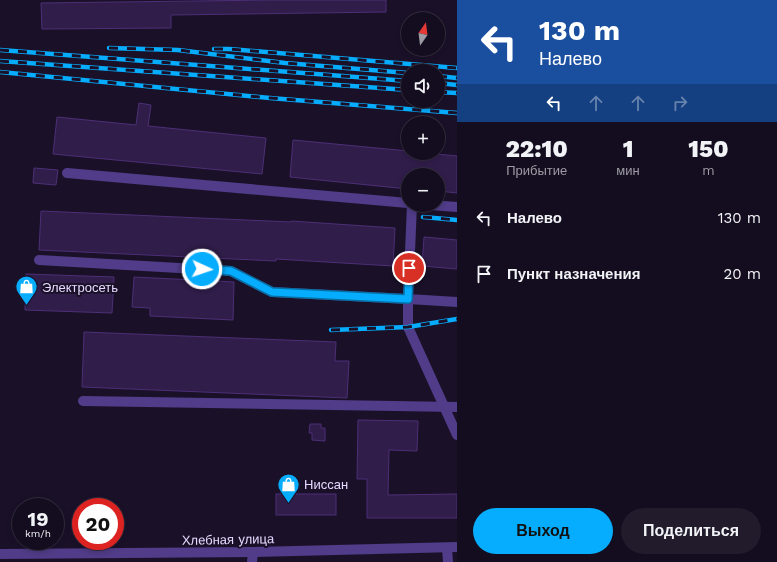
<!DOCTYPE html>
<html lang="ru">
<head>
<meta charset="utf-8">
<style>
	body { margin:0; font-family:"Work Sans",sans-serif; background:#211b2c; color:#f1f3f6; height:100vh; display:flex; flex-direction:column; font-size:15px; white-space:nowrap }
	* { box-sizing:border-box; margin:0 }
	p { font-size:13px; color:#9d9ca4 }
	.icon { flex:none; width:22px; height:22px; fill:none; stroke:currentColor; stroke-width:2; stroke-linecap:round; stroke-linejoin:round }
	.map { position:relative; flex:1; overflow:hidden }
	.side { display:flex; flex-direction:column; background:#140d1f; width:320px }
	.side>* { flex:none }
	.banner { background:#1a4fa0; color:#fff; overflow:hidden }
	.needle { width:26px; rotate:14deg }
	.fabs { position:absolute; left:401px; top:12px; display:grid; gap:8px }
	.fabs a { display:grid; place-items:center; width:44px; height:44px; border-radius:50%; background:#140d1f; box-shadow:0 2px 6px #0003,0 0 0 1px #332d3d; font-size:20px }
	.speed { position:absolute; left:12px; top:498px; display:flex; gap:8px; font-size:20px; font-weight:700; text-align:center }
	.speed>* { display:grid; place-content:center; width:52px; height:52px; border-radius:50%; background:#140d1f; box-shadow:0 2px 6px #0003,0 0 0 1px #332d3d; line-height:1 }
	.speed small { font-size:10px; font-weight:400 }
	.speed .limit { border:6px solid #d22; background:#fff; color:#111 }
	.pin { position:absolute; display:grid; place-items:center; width:34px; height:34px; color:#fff; margin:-17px; border:2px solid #fff; border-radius:50%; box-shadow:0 1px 4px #0007 }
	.me { position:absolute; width:44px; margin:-22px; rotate:93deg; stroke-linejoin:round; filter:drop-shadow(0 0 3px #0008) }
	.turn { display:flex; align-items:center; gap:14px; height:84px; padding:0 16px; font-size:18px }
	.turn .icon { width:52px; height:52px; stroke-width:2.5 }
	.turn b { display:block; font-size:28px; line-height:34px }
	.lanes { display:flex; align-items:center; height:38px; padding:0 16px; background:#0003; justify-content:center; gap:20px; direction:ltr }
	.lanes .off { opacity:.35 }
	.eta { display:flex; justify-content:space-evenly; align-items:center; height:68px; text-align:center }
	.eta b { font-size:24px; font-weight:800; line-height:28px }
	.action { display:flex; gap:8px; margin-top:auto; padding:8px 16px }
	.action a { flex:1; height:46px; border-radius:24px; background:#06adfe; color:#111; font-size:16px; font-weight:800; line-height:46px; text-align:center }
	.action a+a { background:#211b2c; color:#f1f3f6 }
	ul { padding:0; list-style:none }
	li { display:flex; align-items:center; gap:12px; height:56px; padding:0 16px }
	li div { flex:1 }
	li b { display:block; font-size:15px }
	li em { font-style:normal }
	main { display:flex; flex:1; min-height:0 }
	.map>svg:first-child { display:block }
</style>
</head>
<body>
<main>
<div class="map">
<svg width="457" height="562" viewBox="0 0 457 562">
	<rect width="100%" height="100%" fill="#1a1129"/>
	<!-- building -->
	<g fill="#301d4a" stroke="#4d2f76">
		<polygon points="272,0 386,0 386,12 171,15 171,28 42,29 41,3"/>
		<polygon points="139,103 151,105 148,126 266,138 262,174 53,154 57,117 136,125"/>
		<polygon points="293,140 408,151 408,153 426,153 457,156 457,193 438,191 438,175 408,175 408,189 290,177"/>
		<polygon points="34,168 58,170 56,185 33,183"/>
		<polygon points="41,211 291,222 291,221 395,228 393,266 276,259 276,261 39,250"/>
		<polygon points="424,237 457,240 457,269 422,266"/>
		<polygon points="26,274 114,277 112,313 25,310"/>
		<polygon points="134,277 234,282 233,320 150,316 150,308 132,307"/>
		<polygon points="84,332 336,342 335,361 349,361 347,398 82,387"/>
		<polygon points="358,420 418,421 417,451 389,450 388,495 457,494 457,518 367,518 367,479 357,479"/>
		<polygon points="310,424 321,424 321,428 325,428 325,441 312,440 312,433 309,433"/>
		<rect x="276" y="494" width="60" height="21"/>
	</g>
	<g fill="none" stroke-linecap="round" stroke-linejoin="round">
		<!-- minor -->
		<g stroke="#503c88" stroke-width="10">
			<polyline points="67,173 408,203"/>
			<polyline points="412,205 408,299 457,302"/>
			<polyline points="430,205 457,207"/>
			<polyline points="39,260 231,271 272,292 408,299 408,327 457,435"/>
			<polyline points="83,401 457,407"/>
			<polyline points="447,548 448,562"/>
			<polyline points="0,554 253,552 457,547"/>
			<polyline points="252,562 253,552"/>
		</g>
		<defs>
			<g id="rail">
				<polyline points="109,48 178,50 285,63 408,73"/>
				<polyline points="214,49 229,49 457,68"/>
				<polyline points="0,50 408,81"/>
				<polyline points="0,61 408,90"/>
				<polyline points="0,72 270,98 457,113"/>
				<polyline points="438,76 457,78"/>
				<polyline points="438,83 457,85"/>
				<polyline points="438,92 457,93"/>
				<polyline points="423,217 457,220"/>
				<polyline points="331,330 408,327 457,319"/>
			</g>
		</defs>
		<!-- rail casing -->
		<use href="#rail" stroke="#06adfe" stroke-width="4.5"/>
		<!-- rail -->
		<use href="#rail" stroke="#1a1129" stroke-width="3" stroke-dasharray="9" stroke-linecap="butt"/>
	</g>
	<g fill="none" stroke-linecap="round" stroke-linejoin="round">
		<defs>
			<polyline id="route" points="202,269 231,271 272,292 408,299 409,268"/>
		</defs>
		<!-- route casing -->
		<use href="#route" stroke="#0470a5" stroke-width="10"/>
		<!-- route -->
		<use href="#route" stroke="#06adfe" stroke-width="7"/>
	</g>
	<!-- icons -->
	<defs>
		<symbol id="shop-pin" viewBox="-11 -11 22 30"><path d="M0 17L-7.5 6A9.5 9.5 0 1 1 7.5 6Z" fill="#06adfe" stroke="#1a1129"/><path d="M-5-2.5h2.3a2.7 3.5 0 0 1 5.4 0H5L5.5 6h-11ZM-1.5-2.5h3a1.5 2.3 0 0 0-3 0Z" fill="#fff"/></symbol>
	</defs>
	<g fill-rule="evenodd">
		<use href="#shop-pin" x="14" y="274" width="25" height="34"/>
		<use href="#shop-pin" x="276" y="472" width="25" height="34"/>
	</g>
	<g text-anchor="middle" stroke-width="4" stroke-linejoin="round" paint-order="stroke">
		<!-- poi labels -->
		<g font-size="13" fill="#e6d9ff" stroke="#1a1129" text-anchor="start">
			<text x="42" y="292">Электросеть</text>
			<text x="304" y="489">Ниссан</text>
		</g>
		<!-- street labels -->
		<g font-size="13" fill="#e6d9ff" stroke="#1a1129">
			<text transform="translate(228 539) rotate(-1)" y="5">Хлебная улица</text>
		</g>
	</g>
</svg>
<div class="fabs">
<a><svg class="needle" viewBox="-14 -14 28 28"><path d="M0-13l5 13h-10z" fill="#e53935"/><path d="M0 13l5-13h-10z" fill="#9d9ca4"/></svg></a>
<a><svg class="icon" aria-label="sound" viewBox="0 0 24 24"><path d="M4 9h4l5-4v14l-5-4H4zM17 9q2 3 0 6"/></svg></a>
<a>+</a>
<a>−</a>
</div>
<div class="speed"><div>19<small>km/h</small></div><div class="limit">20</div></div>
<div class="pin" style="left:409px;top:268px;background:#d93025"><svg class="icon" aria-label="arrive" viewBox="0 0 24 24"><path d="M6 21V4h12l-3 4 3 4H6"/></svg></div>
<svg class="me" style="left:202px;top:269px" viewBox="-20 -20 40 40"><circle r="17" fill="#06adfe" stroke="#fff" stroke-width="3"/><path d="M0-11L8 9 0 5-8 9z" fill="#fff"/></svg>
</div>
<section class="side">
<div class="banner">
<div class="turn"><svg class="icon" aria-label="left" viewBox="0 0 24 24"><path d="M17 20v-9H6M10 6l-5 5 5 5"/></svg><div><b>130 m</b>Налево</div></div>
<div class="lanes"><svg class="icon" aria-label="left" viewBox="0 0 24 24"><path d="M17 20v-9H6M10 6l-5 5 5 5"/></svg><svg class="icon off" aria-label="ahead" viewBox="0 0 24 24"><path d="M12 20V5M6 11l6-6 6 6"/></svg><svg class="icon off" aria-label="ahead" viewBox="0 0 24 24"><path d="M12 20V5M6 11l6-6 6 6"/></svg><svg class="icon off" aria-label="right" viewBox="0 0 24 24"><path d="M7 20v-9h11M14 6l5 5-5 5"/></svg></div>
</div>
<div class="eta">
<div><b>22:10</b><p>Прибытие</p></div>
<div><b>1</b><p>мин</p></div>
<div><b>150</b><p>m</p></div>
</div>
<ul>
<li><svg class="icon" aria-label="left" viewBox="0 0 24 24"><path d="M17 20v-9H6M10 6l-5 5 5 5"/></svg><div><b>Налево</b></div><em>130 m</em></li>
<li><svg class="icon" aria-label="arrive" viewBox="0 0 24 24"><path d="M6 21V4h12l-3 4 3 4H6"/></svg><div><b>Пункт назначения</b></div><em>20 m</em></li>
</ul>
<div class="action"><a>Выход</a><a>Поделиться</a></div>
</section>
</main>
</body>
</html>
